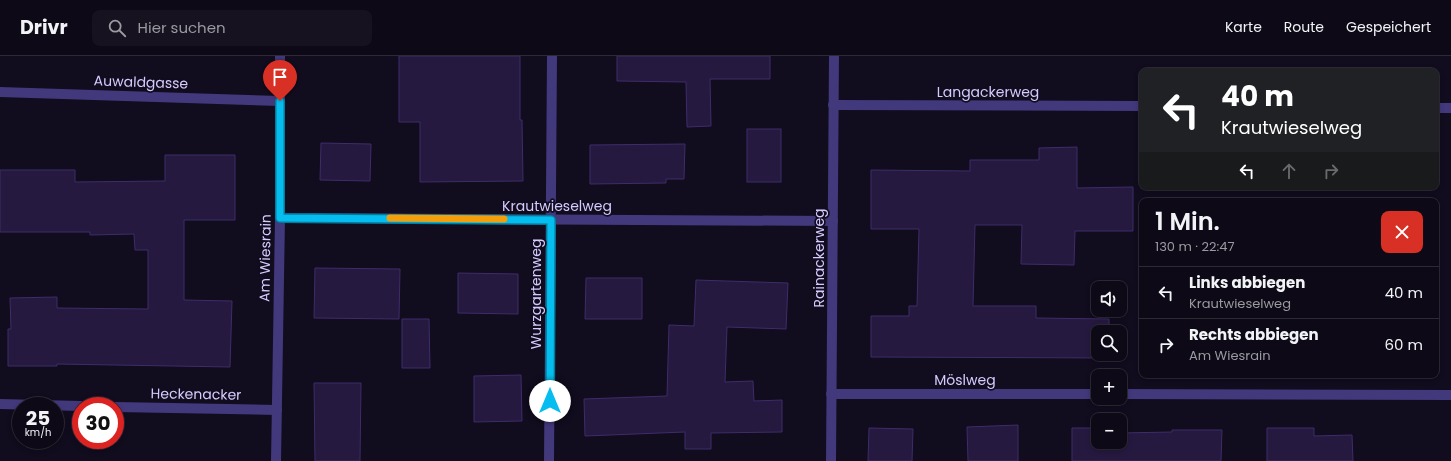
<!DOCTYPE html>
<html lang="de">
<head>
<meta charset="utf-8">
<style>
	body { margin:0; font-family:Poppins,sans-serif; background:#16121f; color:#f1f3f6; height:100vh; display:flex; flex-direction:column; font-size:15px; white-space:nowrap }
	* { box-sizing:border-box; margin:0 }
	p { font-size:13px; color:#9a9aa1 }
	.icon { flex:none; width:22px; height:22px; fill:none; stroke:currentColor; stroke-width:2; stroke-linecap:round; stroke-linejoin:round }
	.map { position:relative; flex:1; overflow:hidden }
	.side { position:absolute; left:1139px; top:142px; width:300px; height:180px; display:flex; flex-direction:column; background:#0d0916; border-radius:8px; box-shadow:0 2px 6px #0003,0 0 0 1px #2d2a35 }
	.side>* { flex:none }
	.top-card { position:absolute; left:1139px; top:12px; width:300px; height:122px; border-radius:8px; box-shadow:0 2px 6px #0003,0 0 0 1px #2d2a35; background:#202124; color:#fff; overflow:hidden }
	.buttons { position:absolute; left:1091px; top:225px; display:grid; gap:8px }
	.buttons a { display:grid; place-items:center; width:36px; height:36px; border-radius:8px; background:#0d0916; box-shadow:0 2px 6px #0003,0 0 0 1px #2d2a35; font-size:20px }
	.speed { position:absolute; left:12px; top:341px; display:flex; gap:8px; font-size:20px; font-weight:700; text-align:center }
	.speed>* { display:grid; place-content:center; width:52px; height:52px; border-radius:50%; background:#0d0916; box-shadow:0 2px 6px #0003,0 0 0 1px #2d2a35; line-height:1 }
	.speed small { font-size:10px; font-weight:400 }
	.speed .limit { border:6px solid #d22; background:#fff; color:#111 }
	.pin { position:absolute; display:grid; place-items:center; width:34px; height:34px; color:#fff; margin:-41px -17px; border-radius:50% 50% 50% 0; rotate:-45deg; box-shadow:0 0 4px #0007 }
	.pin .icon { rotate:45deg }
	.me { position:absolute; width:44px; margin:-22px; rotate:0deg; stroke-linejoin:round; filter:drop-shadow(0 0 3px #0008) }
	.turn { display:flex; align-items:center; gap:14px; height:84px; padding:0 16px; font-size:18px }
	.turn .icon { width:52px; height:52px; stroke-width:2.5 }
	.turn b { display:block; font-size:28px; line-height:34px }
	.lanes { display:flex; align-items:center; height:38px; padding:0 16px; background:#0003; justify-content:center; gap:20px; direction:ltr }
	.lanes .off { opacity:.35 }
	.round { display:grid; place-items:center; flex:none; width:42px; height:42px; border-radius:8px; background:#16121f }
	.summary { display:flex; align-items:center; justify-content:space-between; height:68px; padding:0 16px }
	h1 { font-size:24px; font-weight:600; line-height:30px }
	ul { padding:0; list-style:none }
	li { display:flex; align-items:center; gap:12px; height:52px; padding:0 16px; border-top:1px solid #2d2a35 }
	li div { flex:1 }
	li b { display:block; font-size:15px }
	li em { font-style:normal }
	header { display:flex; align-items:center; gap:24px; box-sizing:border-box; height:56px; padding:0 20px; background:#0d0916; border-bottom:1px solid #2d2a35 }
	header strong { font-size:19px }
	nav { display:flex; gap:22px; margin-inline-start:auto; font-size:14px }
	.search { width:280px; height:36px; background:#16121f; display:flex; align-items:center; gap:10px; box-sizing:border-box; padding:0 14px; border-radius:8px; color:#9a9aa1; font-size:15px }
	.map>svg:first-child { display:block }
</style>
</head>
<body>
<header>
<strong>Drivr</strong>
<div class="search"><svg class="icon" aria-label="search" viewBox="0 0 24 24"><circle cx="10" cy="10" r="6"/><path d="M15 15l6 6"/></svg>Hier suchen</div>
<nav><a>Karte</a><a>Route</a><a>Gespeichert</a></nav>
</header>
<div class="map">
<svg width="1451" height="405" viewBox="0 0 1451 405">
	<rect width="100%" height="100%" fill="#110c1e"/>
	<!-- building -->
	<g fill="#25193f" stroke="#3f2c6a">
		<polygon points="399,0 520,0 520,64 522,64 523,125 420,126 420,66 399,66"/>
		<polygon points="617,0 770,0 770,23 710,23 711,70 687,71 686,26 617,25"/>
		<rect x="747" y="73" width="34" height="53"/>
		<polygon points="321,87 371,88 370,125 320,124"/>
		<polygon points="685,88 684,123 666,123 666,127 590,128 590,89"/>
		<polygon points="1077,91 1077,132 1133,131 1133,175 1075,175 1074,209 1021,208 1022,169 975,169 973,250 1036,250 1036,262 1109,263 1109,276 1098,276 1098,298 1109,298 1109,302 871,301 871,260 909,260 909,250 917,250 919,173 871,173 871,114 970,115 970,104 1039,104 1039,92"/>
		<polygon points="165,99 235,99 235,164 184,164 184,244 232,245 230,311 57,308 57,310 8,310 8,273 11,273 10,242 57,241 57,252 148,253 148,194 135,194 134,178 90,179 90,176 0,176 0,114 75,114 75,126 165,125"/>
		<polygon points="315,212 400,213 399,263 314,262"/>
		<polygon points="458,217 518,218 518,258 458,257"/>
		<polygon points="586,222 642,222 642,263 585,263"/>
		<polygon points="696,224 788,227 786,273 727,271 725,326 753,325 754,345 782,344 782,376 711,377 711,393 685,393 685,376 585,380 584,343 667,340 669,269 694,270"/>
		<polygon points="402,263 429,263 430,312 402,312"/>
		<polygon points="521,319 522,365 474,366 474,320"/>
		<polygon points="314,327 361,327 360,405 315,405"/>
		<polygon points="1018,369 1018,405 968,405 967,371"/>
		<polygon points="869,372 913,373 912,405 868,405"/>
		<polygon points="1072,372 1098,372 1098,386 1120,386 1120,377 1172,376 1172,374 1222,374 1221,405 1072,405"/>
		<polygon points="1267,372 1314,372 1314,380 1352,379 1353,405 1267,405"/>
	</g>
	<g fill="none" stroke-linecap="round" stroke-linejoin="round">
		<!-- minor -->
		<g stroke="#42387c" stroke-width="10">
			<polyline points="0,36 280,45"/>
			<polyline points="833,49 1142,50"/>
			<polyline points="1436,52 1451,52"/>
			<polyline points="280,162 833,165"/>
			<polyline points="831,338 1098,338"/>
			<polyline points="1120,338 1451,339"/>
			<polyline points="0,348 81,350"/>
			<polyline points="115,351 277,354"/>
			<polyline points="276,405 280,162 280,0"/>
			<polyline points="549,405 552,0"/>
			<polyline points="831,405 834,0"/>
		</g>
	</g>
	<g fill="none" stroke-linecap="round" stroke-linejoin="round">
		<defs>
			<polyline id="route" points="280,45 280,162 551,164 550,345"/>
		</defs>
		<!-- route casing -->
		<use href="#route" stroke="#037c9b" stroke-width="10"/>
		<!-- route -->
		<use href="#route" stroke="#05beef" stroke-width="7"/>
		<!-- slow -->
		<polyline stroke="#f59e0b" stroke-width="7" points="390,162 504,163"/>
	</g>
	<g text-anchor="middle" stroke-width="3.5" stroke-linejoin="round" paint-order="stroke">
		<!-- street labels -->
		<g font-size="14" fill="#d6cbfe" stroke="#110c1e">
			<text transform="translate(141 26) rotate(2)" y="5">Auwaldgasse</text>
			<text x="988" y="41">Langackerweg</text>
			<text x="557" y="155">Krautwieselweg</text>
			<text transform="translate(265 202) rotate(-89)" y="5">Am Wiesrain</text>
			<text transform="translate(819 202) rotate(-90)" y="5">Rainackerweg</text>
			<text transform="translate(536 238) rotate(-90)" y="5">Wurzgartenweg</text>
			<text x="965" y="329">Möslweg</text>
			<text transform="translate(196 338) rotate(1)" y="5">Heckenacker</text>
		</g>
	</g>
</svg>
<div class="buttons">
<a><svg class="icon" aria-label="sound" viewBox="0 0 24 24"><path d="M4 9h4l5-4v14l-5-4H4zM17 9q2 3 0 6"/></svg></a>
<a><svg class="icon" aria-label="search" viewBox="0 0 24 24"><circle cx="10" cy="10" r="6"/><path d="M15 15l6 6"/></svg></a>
<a>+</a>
<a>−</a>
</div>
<div class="speed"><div>25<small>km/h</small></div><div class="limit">30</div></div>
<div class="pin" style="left:280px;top:45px;background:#d93025"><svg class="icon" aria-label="arrive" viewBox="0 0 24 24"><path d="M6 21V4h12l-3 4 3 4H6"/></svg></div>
<svg class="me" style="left:550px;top:345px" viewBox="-20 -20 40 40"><circle r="19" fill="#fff"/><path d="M0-13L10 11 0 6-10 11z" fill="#05beef"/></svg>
<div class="top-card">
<div class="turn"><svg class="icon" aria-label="left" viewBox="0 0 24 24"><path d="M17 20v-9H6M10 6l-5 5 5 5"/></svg><div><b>40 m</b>Krautwieselweg</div></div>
<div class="lanes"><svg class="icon" aria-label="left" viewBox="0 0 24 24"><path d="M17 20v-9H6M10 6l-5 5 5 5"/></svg><svg class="icon off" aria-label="ahead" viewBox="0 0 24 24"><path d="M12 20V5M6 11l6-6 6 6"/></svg><svg class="icon off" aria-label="right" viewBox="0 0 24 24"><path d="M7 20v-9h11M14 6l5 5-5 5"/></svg></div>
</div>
<section class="side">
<div class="summary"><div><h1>1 Min.</h1><p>130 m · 22:47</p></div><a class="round" style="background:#d93025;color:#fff"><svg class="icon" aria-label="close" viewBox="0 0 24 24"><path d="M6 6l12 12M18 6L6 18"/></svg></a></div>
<ul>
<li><svg class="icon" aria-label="left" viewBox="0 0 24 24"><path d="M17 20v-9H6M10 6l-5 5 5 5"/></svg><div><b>Links abbiegen</b><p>Krautwieselweg</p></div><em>40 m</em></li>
<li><svg class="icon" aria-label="right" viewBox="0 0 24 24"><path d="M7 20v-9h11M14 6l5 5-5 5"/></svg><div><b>Rechts abbiegen</b><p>Am Wiesrain</p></div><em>60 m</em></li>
</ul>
</section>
</div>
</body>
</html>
